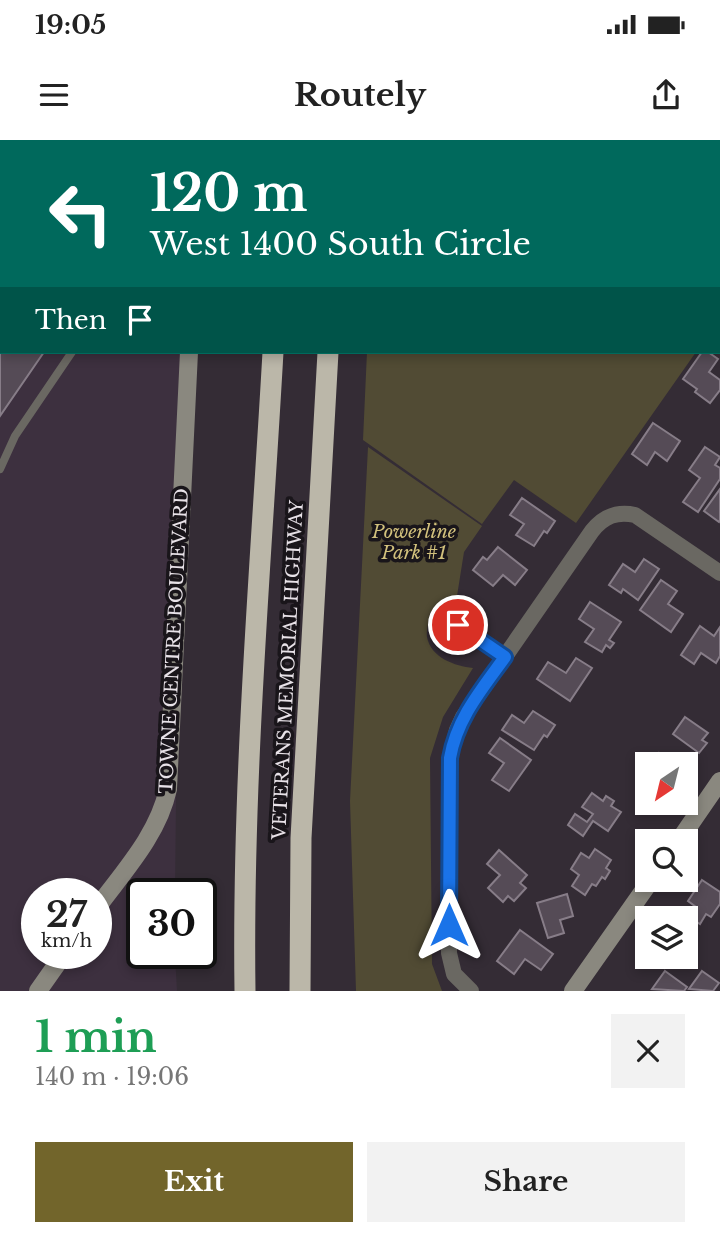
<!DOCTYPE html>
<html lang="en">
<head>
<meta charset="utf-8">
<style>
	body { margin:0; font-family:"Libre Baskerville",serif; background:#f2f2f2; color:#222; height:100vh; display:flex; flex-direction:column; font-size:26px; white-space:nowrap }
	* { box-sizing:border-box; margin:0 }
	p { font-size:23px; color:#767676 }
	.icon { flex:none; width:38px; height:38px; fill:none; stroke:currentColor; stroke-width:2; stroke-linecap:round; stroke-linejoin:round }
	.map { position:relative; height:851px; overflow:hidden }
	.details { display:flex; flex-direction:column; background:#fff; flex:1 }
	.details>* { flex:none }
	.banner { position:absolute; left:0px; top:0px; width:721px; height:214px; box-shadow:0 4px 10px #0003; background:#00695c; color:#fff; overflow:hidden }
	.needle { width:46px; rotate:215deg }
	.controls { position:absolute; left:635px; top:612px; display:grid; gap:14px }
	.controls a { display:grid; place-items:center; width:63px; height:63px; border-radius:0px; background:#fff; box-shadow:0 4px 10px #0003; font-size:35px }
	.speed { position:absolute; left:21px; top:738px; display:flex; gap:14px; font-size:35px; font-weight:700; text-align:center }
	.speed>* { display:grid; place-content:center; width:91px; height:91px; border-radius:50%; background:#fff; box-shadow:0 4px 10px #0003; line-height:1 }
	.speed small { font-size:18px; font-weight:400 }
	.speed .limit { border:4px solid #111; border-radius:10px; background:#fff; color:#111 }
	.pin { position:absolute; display:grid; place-items:center; width:60px; height:60px; color:#fff; margin:-30px; border:4px solid #fff; border-radius:50%; box-shadow:0 2px 7px #0007 }
	.me { position:absolute; width:77px; margin:-38px; rotate:0deg; stroke-linejoin:round; filter:drop-shadow(0 0 5px #0008) }
	.turn { display:flex; align-items:center; gap:24px; height:147px; padding:0 35px; font-size:32px }
	.turn .icon { width:91px; height:91px; stroke-width:2.5 }
	.turn b { display:block; font-size:49px; line-height:60px }
	.then { display:flex; align-items:center; height:66px; padding:0 35px; background:#0003; gap:14px; font-size:26px }
	.round { display:grid; place-items:center; flex:none; width:74px; height:74px; border-radius:0px; background:#f2f2f2 }
	.summary { display:flex; align-items:center; justify-content:space-between; height:119px; padding:0 35px }
	h1 { font-size:42px; font-weight:800; line-height:52px; color:#1e9e55 }
	.cta { display:flex; gap:14px; margin-top:auto; padding:14px 35px }
	.cta a { flex:1; height:80px; border-radius:0px; background:#72652b; color:#fff; font-size:28px; font-weight:800; line-height:80px; text-align:center }
	.cta a+a { background:#f2f2f2; color:#222 }
	.status { display:flex; justify-content:space-between; align-items:center; height:49px; padding:0 35px; background:#fff; direction:ltr }
	.status svg { height:19px; fill:currentColor }
	header { display:flex; justify-content:space-between; align-items:center; height:91px; padding:0 35px; background:#fff; font-size:32px; font-weight:800 }
	.map>svg:first-child { display:block }
</style>
</head>
<body>
<div class="status"><b>19:05</b><svg viewBox="0 0 49 12"><path d="M0 12V9h3v3zM5 12V6h3v6zM10 12V3h3v9zM15 12V0h3v12zM26 1h20v11H26zM47 4h2v5h-2z"/></svg></div>
<header><svg class="icon" aria-label="menu" viewBox="0 0 24 24"><path d="M4 6h16M4 12h16M4 18h16"/></svg>Routely<svg class="icon" aria-label="share" viewBox="0 0 24 24"><path d="M12 15V3M7 8l5-5 5 5M5 13v7h14v-7"/></svg></header>
<div class="map">
<svg width="720" height="851" viewBox="0 0 720 851">
	<rect width="100%" height="100%" fill="#342c35"/>
	<!-- built -->
	<path fill="#3d303f" fill-rule="evenodd" d="M0 0H182L2 2V212H181L175 754H142V814H175L177 851H0ZM37 754H96V814H37Z"/>
	<!-- green -->
	<g fill="#514b34">
		<polygon points="367,212 696,212 576,383 514,340 482,384 363,300"/>
		<path d="M368 307 482 386 464 412 457 456 442 462 430 473C429 480 426 491 427 497 431 518 455 526 473 528L443 577 430 618 432 824 442 851H356L350 661Z"/>
	</g>
	<!-- building -->
	<g fill="#554b56" stroke="#877d88" stroke-width="2">
		<polygon points="0,133 2,212 44,212 0,276"/>
		<polygon points="702,212 708,212 718,219 709,232 720,240 720,250 710,263 695,252 697,249 683,239"/>
		<polygon points="653,283 680,301 667,321 655,312 647,325 632,314"/>
		<polygon points="705,307 720,317 715,325 720,328 720,339 698,372 683,362 700,338 689,330"/>
		<polygon points="720,349 720,380 719,382 704,371"/>
		<polygon points="522,358 555,381 547,393 544,391 534,406 516,395 524,384 510,375"/>
		<polygon points="498,407 527,430 515,445 503,435 493,446 473,430 483,417 487,420"/>
		<polygon points="644,419 659,429 638,460 623,449 621,453 609,445 623,424 635,432"/>
		<polygon points="661,440 677,451 668,464 683,474 671,492 640,470"/>
		<polygon points="590,462 621,482 609,500 614,503 610,508 606,505 602,512 585,502 594,489 579,479"/>
		<polygon points="700,486 714,496 720,487 720,516 716,523 701,513 694,524 681,515"/>
		<polygon points="576,518 592,528 570,561 537,539 548,522 566,533"/>
		<polygon points="533,571 555,585 547,597 544,595 534,610 502,590 512,575 524,583"/>
		<polygon points="685,577 708,593 702,600 707,603 699,613 673,594"/>
		<polygon points="500,598 531,620 509,651 492,640 504,623 489,613"/>
		<polygon points="659,613 673,625 648,625 648,628 646,627 650,621 652,623"/>
		<polygon points="648,634 648,660 641,656 644,652 638,647"/>
		<polygon points="592,653 603,661 606,656 614,661 611,666 621,672 608,691 593,681 583,696 568,685 575,674 587,682 593,674 582,667"/>
		<polygon points="595,709 611,720 606,728 610,731 605,739 602,737 596,746 592,744 585,755 572,746 579,735 571,729 581,713 589,718"/>
		<polygon points="499,710 527,735 520,743 526,748 514,761 508,756 503,762 488,748 500,735 487,724"/>
		<polygon points="702,740 720,752 720,764 711,777 706,774 700,784 689,777 696,767 688,761"/>
		<polygon points="567,754 573,776 560,780 564,793 548,798 537,763"/>
		<polygon points="520,790 553,814 541,830 525,819 514,834 497,821"/>
		<polygon points="665,831 687,847 684,851 652,849"/>
		<polygon points="702,831 719,843 713,851 689,849"/>
	</g>
	<g fill="none" stroke-linecap="round" stroke-linejoin="round">
		<!-- lane -->
		<g stroke="#6a6862" stroke-width="8">
			<polyline points="0,95 2,96"/>
			<polyline points="0,329 15,296 72,212"/>
		</g>
		<!-- street -->
		<g stroke="#6a6862" stroke-width="16">
			<polyline points="508,2 508,0"/>
			<polyline points="719,172 720,172"/>
			<polyline points="458,485 505,517"/>
			<path d="M471 851 454 834 449 813 450 618 457 590 463 577 592 391C604 376 617 371 635 375L720 433"/>
		</g>
		<!-- secondary -->
		<g stroke="#8a887f" stroke-width="18">
			<polyline points="200,2 200,0"/>
			<polyline points="678,702 720,641"/>
			<path d="M96 769C124 731 158 695 168 649L189 212"/>
			<polyline points="38,851 64,814"/>
			<polyline points="573,851 651,740"/>
		</g>
		<!-- highway -->
		<g stroke="#bbb7a9" stroke-width="21">
			<polyline points="284,2 284,0"/>
			<polyline points="339,2 339,0"/>
			<path d="M245 851C242 638 261 424 273 212"/>
			<polyline points="300,851 301,698 328,212"/>
		</g>
	</g>
	<g fill="none" stroke-linecap="round" stroke-linejoin="round">
		<defs>
			<path id="route" d="M449 785 450 618C457 578 482 549 505 517L458 485"/>
		</defs>
		<!-- route casing -->
		<use href="#route" stroke="#114b97" stroke-width="18"/>
		<!-- route -->
		<use href="#route" stroke="#1a73e8" stroke-width="12"/>
	</g>
	<g text-anchor="middle" stroke-width="7" stroke-linejoin="round" paint-order="stroke">
		<!-- park labels -->
		<g font-size="18" font-style="italic" fill="#d2c17d" stroke="#19151a">
			<text x="414" y="398">Powerline<tspan x="414" dy="21">Park #1</tspan></text>
		</g>
		<!-- street labels -->
		<g font-size="18" fill="#e8e2e8" stroke="#19151a">
			<text transform="translate(174 501) rotate(-87)" y="6">TOWNE CENTRE BOULEVARD</text>
			<text transform="translate(288 530) rotate(-87)" y="6">VETERANS MEMORIAL HIGHWAY</text>
		</g>
	</g>
</svg>
<div class="controls">
<a><svg class="needle" viewBox="-14 -14 28 28"><path d="M0-13l5 13h-10z" fill="#e53935"/><path d="M0 13l5-13h-10z" fill="#767676"/></svg></a>
<a><svg class="icon" aria-label="search" viewBox="0 0 24 24"><circle cx="10" cy="10" r="6"/><path d="M15 15l6 6"/></svg></a>
<a><svg class="icon" aria-label="layers" viewBox="0 0 24 24"><path d="M12 4l9 5-9 5-9-5zM3 14l9 5 9-5"/></svg></a>
</div>
<div class="speed"><div>27<small>km/h</small></div><div class="limit">30</div></div>
<div class="pin" style="left:458px;top:485px;background:#d93025"><svg class="icon" aria-label="arrive" viewBox="0 0 24 24"><path d="M6 21V4h12l-3 4 3 4H6"/></svg></div>
<svg class="me" style="left:449px;top:785px" viewBox="-20 -20 40 40"><path d="M0-17L14 15 0 8-14 15z" fill="#1a73e8" stroke="#fff" stroke-width="4"/></svg>
<div class="banner">
<div class="turn"><svg class="icon" aria-label="left" viewBox="0 0 24 24"><path d="M17 20v-9H6M10 6l-5 5 5 5"/></svg><div><b>120 m</b>West 1400 South Circle</div></div>
<div class="then">Then<svg class="icon" aria-label="arrive" viewBox="0 0 24 24"><path d="M6 21V4h12l-3 4 3 4H6"/></svg></div>
</div>
</div>
<section class="details">
<div class="summary"><div><h1>1 min</h1><p>140 m · 19:06</p></div><a class="round"><svg class="icon" aria-label="close" viewBox="0 0 24 24"><path d="M6 6l12 12M18 6L6 18"/></svg></a></div>
<div class="cta"><a>Exit</a><a>Share</a></div>
</section>
</body>
</html>
